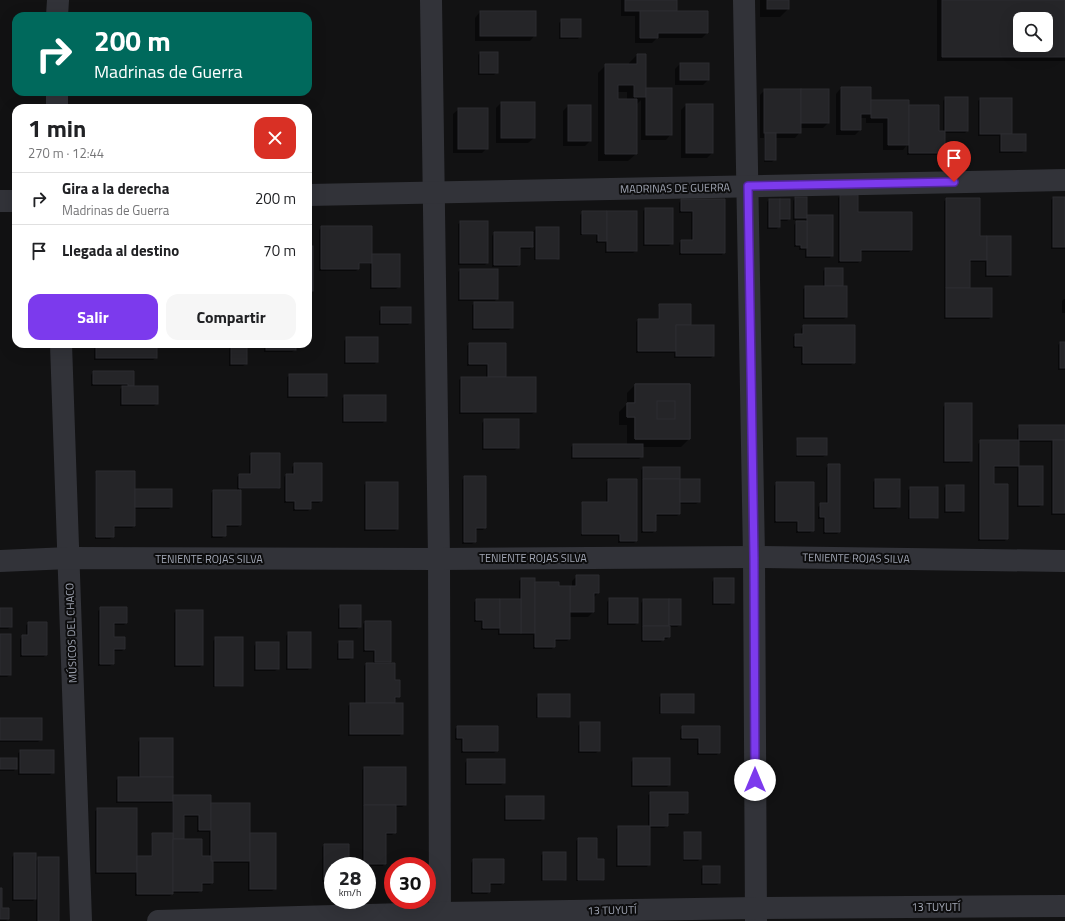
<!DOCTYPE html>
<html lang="es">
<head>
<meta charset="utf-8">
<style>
	body { margin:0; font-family:"Titillium Web",sans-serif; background:#f6f6f6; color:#202124; height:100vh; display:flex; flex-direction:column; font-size:15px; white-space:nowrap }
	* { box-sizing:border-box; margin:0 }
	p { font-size:13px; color:#757577 }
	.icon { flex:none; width:22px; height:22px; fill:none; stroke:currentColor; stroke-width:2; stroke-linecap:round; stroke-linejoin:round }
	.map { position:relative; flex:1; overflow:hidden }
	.sheet { position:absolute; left:12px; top:104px; width:300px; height:244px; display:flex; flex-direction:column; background:#fff; border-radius:12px; box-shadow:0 4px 16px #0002 }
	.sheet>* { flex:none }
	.hud { position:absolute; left:12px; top:12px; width:300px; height:84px; border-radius:12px; box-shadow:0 4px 16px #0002; background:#00695c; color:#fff; overflow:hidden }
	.tools { position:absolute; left:1013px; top:12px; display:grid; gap:8px }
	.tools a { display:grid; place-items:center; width:40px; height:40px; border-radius:8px; background:#fff; box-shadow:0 4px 16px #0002; font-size:20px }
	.speed { position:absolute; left:324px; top:857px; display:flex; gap:8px; font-size:20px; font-weight:700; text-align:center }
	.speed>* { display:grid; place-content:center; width:52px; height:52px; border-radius:50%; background:#fff; box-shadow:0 4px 16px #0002; line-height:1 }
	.speed small { font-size:10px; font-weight:400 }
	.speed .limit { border:6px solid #d22; background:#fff; color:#111 }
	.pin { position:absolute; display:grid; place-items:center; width:34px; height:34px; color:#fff; margin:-41px -17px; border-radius:50% 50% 50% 0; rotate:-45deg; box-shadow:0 0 4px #0007 }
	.pin .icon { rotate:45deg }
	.me { position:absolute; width:44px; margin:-22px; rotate:0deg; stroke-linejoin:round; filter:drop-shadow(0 0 3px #0008) }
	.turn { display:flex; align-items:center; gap:14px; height:84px; padding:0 16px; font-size:18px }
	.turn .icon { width:52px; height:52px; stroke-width:2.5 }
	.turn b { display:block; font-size:28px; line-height:34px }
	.round { display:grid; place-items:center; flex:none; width:42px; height:42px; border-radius:12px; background:#f6f6f6 }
	.headline { display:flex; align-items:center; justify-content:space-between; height:68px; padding:0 16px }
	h1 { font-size:24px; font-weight:700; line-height:30px }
	.button { display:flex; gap:8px; margin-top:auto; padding:8px 16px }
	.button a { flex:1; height:46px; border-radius:12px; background:#7c3aed; color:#fff; font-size:16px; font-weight:700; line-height:46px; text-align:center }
	.button a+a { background:#f6f6f6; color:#202124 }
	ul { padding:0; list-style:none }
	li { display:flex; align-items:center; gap:12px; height:52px; padding:0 16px; border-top:1px solid #e0e0e0 }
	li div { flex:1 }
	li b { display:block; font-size:15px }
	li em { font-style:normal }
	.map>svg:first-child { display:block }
</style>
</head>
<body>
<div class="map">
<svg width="1065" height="921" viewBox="0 0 1065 921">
	<rect width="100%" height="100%" fill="#121213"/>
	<!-- shadow -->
	<g fill="#0007" fill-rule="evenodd">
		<polygon points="621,0 676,0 676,12 707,33 702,38 657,38 652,43 635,43 635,16 621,16"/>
		<polygon points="760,0 788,0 788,9 780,17 760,17"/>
		<path d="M937 0H1065V61H937ZM1020 19H1046V45H1020Z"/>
		<polygon points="480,12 535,12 535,35 530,41 475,41 475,18"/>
		<polygon points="562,20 580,36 578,39 559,39 559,23"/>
		<polygon points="480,53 497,72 494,75 478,75 478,55"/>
		<path d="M637 55 645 89 671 134 666 140H641V100L637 104H636V154L628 161H598V73L606 65H629V63ZM617 92H627V100H617Z"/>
		<polygon points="680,64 708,64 708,80 703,85 675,85 675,69"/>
		<polygon points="841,88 870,101 908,106 938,132 943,132 943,101 945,98 967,98 967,131 965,133 944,133 944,153 941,155 907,155 907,145 903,150 883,150 883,123 866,123 866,118 860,118 860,130 855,135 836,135 836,94"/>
		<polygon points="765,90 828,123 823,128 800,128 800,132 795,138 775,138 775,159 772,162 764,162 764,138 760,138 760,95"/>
		<polygon points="980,99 1025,151 1022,153 999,153 999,136 978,136 978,101"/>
		<polygon points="501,103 534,138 528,143 496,143 496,108"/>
		<polygon points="686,105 712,153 707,158 681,158 681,110"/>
		<polygon points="568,106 590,141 585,146 563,146 563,111"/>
		<polygon points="459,109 487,148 482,153 453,153 453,114"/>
		<polygon points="840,196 857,213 911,250 909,252 860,252 860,261 858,263 838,263 838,198"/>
		<polygon points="795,198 832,255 830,258 805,258 805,250 799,250 799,247 794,247 794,225 796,222 805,222 805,220 793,220 793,201"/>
		<polygon points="1053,198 1065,198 1065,249 1051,249 1051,200"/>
		<polygon points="947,199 1010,275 1008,277 985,277 985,262 969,262 969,289 991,317 989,319 944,319 944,201"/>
		<polygon points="681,200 724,200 724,252 722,255 679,255 679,243 681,241 691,241 691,213 679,213 679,203"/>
		<polygon points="769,200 789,200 789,219 787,221 779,221 779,226 777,229 767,229 767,202"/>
		<polygon points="645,209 672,209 672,244 669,246 643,246 643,211"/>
		<polygon points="583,212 636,251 633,253 605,253 605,243 596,243 596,235 580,235 580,215"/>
		<polygon points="461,222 487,263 485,265 458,265 458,224"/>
		<polygon points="321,227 371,255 399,287 396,289 370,289 370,264 358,264 358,269 356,271 319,271 319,230"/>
		<polygon points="536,228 558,228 558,258 556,260 534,260 534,245 530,249 519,249 519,265 517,267 492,267 492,236 494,233 534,233 534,231"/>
		<polygon points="825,269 842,269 842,287 846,317 844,319 803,319 803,289 806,287 823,287 823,271"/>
		<polygon points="460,270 497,298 495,301 458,301 458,272"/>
		<polygon points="1064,299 1065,299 1065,313 1062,313 1062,301"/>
		<polygon points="475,303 512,327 509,330 472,330 472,305"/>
		<polygon points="660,305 690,326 713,356 711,358 674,358 674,353 636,353 636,322 638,320 658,320 658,307"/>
		<polygon points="382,308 410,323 408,325 379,325 379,311"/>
		<polygon points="803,326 854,362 851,365 801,365 801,348 793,348 793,337 795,335 801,335 801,329"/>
		<polygon points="346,338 377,338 377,361 375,364 344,364 344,341"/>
		<polygon points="1060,343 1065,343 1065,370 1058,370 1058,345"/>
		<polygon points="94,344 156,344 156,358 153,360 94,360"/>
		<polygon points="232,344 246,364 243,366 229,366 229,347"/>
		<polygon points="264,344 295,344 295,350 292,352 264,352"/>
		<polygon points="469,344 505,344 505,378 535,412 532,414 459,414 459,380 461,378 486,378 486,366 467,366 467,346"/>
		<polygon points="93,372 133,372 133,387 157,403 154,406 120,406 120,389 123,386 91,386 91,375"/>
		<polygon points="290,375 326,375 326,396 324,398 287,398 287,377"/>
		<polygon points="635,385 689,385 689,439 681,447 642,447 642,456 639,459 571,459 571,447 573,445 627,445 627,425 619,425 619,412 627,404 627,393"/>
		<polygon points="345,396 385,420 383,423 342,423 342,398"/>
		<polygon points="946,404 971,404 971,461 969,463 943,463 943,407"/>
		<polygon points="485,420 518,447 515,450 482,450 482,423"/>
		<polygon points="1019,426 1065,426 1065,515 1051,515 1051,442 1018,442 1018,467 1042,467 1042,505 1039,507 1017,507 1017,468 993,468 993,485 1007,538 1005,541 978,541 978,444 981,441 1017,441 1017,429"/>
		<polygon points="798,439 826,455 823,457 796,457 796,441"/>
		<polygon points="251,454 279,487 277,489 240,489 240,525 238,527 225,527 225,535 222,538 211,538 211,493 213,491 237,491 237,477 239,475 249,475 249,456"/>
		<polygon points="295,464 321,501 319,503 310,503 310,509 308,511 293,511 293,503 284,503 284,477 286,475 292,475 292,467"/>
		<polygon points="828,465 839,465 839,532 837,534 823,534 823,519 818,519 818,507 821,504 826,504 826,468"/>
		<polygon points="643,468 679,480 699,502 696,504 679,504 679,514 677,516 655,516 655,530 653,533 641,533 641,470"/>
		<polygon points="97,472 134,490 171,507 169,509 134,509 134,526 132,528 113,528 113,537 110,539 95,539 95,474"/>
		<polygon points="464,477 485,527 483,530 475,530 475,542 472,544 462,544 462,480"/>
		<polygon points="608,480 636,541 634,543 618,543 618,536 581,536 581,505 583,503 606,503 606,482"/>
		<polygon points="875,480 899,507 896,509 873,509 873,482"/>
		<polygon points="366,483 397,529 395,531 364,531 364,485"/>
		<polygon points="776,483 813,530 810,533 796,533 796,523 774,523 774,486"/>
		<polygon points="946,486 963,511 961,513 944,513 944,488"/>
		<polygon points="911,488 937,517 934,519 908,519 908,490"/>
		<polygon points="577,576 598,593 593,598 593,612 588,617 569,617 569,639 567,641 554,641 554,646 552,649 533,649 533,635 498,635 498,630 481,630 481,622 474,622 474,602 477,600 519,600 519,581 521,579 534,583 558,587 572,587 572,581"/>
		<polygon points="714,579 733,602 730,605 712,605 712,582"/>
		<polygon points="609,599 637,623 635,625 607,625 607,602"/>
		<polygon points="643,600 680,600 680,625 677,627 669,627 669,637 667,639 663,639 661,642 641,642 641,603"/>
		<polygon points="341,606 360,626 357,629 338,629 338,609"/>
		<polygon points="101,608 126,623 124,625 113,625 113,638 124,649 122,651 113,651 113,664 110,666 98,666 98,611"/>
		<polygon points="0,609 11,626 8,629 0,629"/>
		<polygon points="176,611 202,665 200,667 174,667 174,613"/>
		<polygon points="365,622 390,661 387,664 394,681 399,696 396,699 394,699 394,704 402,733 400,736 348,736 348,706 350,704 364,704 364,666 366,664 373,664 373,652 363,652 363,624"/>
		<polygon points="29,623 46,654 44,657 20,657 20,639 23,636 26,636 26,625"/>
		<polygon points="288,633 310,667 308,670 286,670 286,636"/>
		<polygon points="0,635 10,675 7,677 0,677"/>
		<polygon points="216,638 242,685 239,687 213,687 213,641"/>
		<polygon points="339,642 352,642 352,658 349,660 337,660 337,644"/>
		<polygon points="256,643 278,669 275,671 254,671 254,646"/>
		<polygon points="538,695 569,716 566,718 536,718 536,698"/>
		<polygon points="662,695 693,712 691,714 659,714 659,697"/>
		<polygon points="0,720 41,739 38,742 0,742"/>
		<polygon points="581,723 599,750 596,753 578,753 578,726"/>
		<polygon points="457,727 497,727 497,751 494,753 461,753 461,740 455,740 455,729"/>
		<polygon points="683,727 719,727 719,752 717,755 697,755 697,740 680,740 680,730"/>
		<path d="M140 739 172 796 210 804 249 834 275 889 272 891H248V863H212V883L210 885H201V891L198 893H173L170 896H135V874H95V811L98 809 136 857H151V836L153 834H172V803H116V780L119 778H138V742ZM183 817H197V832H209V857H201L183 840Z"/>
		<polygon points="21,751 53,772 50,775 18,775 18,753"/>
		<polygon points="0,759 16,768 14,771 0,771"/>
		<polygon points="634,759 669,785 667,787 631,787 631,762"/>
		<polygon points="467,760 504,760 504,783 501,785 465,785 465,763"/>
		<polygon points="364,768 405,805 402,807 395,807 395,832 392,835 385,835 385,863 383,866 362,866 362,770"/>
		<polygon points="651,793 687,812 684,815 667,815 667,826 664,828 649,828 649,864 647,867 616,867 616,829 619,827 648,827 648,795"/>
		<polygon points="506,797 543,818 541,821 504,821 504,799"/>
		<polygon points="685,833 700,859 698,861 683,861 683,835"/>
		<polygon points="578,839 596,839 596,860 603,879 601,881 576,881 576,841"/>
		<polygon points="324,845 348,866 333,866 333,882 322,882 322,847"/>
		<polygon points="544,853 565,879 563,881 541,881 541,855"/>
		<polygon points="15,854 35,862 39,858 58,921 36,921 36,898 33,901 12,901 12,857"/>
		<polygon points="473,860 504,860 504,882 501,885 489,885 489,892 487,894 471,894 471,863"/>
		<polygon points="703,867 719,867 719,883 717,885 701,885 701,869"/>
		<polygon points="0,889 1,909 8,909 8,919 6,921 0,921"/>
	</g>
	<!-- building -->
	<g fill="#252528" stroke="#2c2c30" fill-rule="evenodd">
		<rect x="625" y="0" width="52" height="11"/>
		<rect x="767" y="0" width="22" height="9"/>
		<path d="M942 0H1065V57H942ZM1020 19H1046V45H1020Z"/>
		<rect x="480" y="11" width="56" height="25"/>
		<polygon points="640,11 708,11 708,33 658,33 658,38 640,38"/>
		<rect x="561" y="19" width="20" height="18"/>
		<rect x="480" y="52" width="18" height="21"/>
		<polygon points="637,54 646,54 646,97 634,97 634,85 618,85 618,99 637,99 637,154 605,154 605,64 637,64"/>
		<rect x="680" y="63" width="29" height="17"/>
		<polygon points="841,87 871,87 871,114 861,114 861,130 841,130"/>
		<rect x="646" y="88" width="26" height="47"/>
		<rect x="764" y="89" width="37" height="44"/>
		<rect x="801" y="89" width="28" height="34"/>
		<rect x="945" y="97" width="23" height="34"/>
		<rect x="980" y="98" width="32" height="36"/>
		<polygon points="871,100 909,100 909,145 888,145 888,118 871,118"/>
		<rect x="501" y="102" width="34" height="36"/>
		<rect x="686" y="104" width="27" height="49"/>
		<rect x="568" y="105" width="23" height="36"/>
		<polygon points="909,105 939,105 939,131 945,131 945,153 909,153"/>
		<rect x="458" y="108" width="30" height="41"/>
		<rect x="765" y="133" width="11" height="27"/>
		<rect x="1001" y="134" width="25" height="17"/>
		<polygon points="840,195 858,195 858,212 912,212 912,250 861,250 861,261 840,261"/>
		<rect x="795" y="197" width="12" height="21"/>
		<rect x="1053" y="197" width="12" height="50"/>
		<polygon points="946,198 980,198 980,236 987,236 987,260 970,260 970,288 946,288"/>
		<polygon points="681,199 725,199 725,253 681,253 681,240 693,240 693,211 681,211"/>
		<rect x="769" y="199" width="11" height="28"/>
		<rect x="780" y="199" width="10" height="20"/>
		<rect x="645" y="208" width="28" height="36"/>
		<polygon points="582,211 607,211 607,241 598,241 598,234 582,234"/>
		<rect x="607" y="211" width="30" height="40"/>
		<rect x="807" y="215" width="26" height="41"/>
		<rect x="460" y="221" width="28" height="42"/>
		<polygon points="796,221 807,221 807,248 801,248 801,245 796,245"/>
		<polygon points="321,226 372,226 372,263 359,263 359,269 321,269"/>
		<rect x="536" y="227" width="23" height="32"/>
		<polygon points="494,232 533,232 533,247 520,247 520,265 494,265"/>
		<rect x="987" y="236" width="24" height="39"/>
		<rect x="308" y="246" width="5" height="45"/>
		<rect x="372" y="254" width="28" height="33"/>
		<rect x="825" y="268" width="18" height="18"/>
		<rect x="460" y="269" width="38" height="30"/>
		<rect x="805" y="286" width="42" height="31"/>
		<rect x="946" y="288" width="46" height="29"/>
		<rect x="474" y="302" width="39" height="26"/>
		<polygon points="659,304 691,304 691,325 676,325 676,351 638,351 638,319 659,319"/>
		<rect x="381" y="307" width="30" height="16"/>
		<rect x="676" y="325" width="38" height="31"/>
		<polygon points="803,325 855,325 855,363 803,363 803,346 795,346 795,334 803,334"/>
		<rect x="346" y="337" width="32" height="25"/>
		<rect x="1060" y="342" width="5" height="26"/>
		<polygon points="469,343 506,343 506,377 488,377 488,364 469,364"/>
		<rect x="96" y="344" width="61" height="14"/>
		<rect x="231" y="344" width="16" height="20"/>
		<rect x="266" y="344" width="30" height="6"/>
		<polygon points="93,371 134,371 134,386 128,386 128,384 93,384"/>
		<rect x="289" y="374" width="38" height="22"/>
		<rect x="461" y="377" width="75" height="35"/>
		<path d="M635 384H690V439H635V417H627V403H635ZM657 401H675V419H657Z"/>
		<polygon points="635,384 690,384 690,439 635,439 635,417 627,417 627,403 635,403"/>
		<rect x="122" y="386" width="36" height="18"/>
		<rect x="344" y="395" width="42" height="26"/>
		<rect x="657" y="401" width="18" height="18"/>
		<rect x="945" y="403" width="27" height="58"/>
		<rect x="484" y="419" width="35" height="29"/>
		<rect x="1019" y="425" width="46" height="15"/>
		<rect x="797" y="438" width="30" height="17"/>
		<polygon points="980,440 1019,440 1019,466 994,466 994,484 1008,484 1008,539 980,539"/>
		<rect x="1053" y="440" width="12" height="73"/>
		<rect x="573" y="444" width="70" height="13"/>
		<polygon points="251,453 280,453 280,488 239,488 239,474 251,474"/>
		<polygon points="294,463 322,463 322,501 311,501 311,509 295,509 295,501 286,501 286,474 294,474"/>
		<polygon points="828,464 840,464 840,532 825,532 825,517 820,517 820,503 828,503"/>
		<rect x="1019" y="466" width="24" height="39"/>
		<rect x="643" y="467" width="37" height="12"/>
		<polygon points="96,471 135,471 135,526 114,526 114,537 96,537"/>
		<polygon points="464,476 486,476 486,528 476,528 476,542 464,542"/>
		<polygon points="608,479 637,479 637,541 620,541 620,534 582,534 582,502 608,502"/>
		<polygon points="643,479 680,479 680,514 656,514 656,531 643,531"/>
		<rect x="680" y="479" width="20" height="23"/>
		<rect x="875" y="479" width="25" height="28"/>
		<rect x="366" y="482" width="32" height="47"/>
		<polygon points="776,482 814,482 814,531 798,531 798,521 776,521"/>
		<rect x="946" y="485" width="18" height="26"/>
		<rect x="910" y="487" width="28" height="31"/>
		<rect x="135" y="489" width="37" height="18"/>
		<polygon points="213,490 241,490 241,525 226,525 226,536 213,536"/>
		<polygon points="576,575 599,575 599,593 594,593 594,612 570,612 570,586 576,586"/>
		<rect x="521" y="578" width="14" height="55"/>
		<rect x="714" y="578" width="20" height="25"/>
		<polygon points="535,582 559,582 559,586 570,586 570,639 555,639 555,647 535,647"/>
		<rect x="609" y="598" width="29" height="25"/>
		<polygon points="476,599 500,599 500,628 483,628 483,620 476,620"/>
		<rect x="500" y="599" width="21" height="34"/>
		<rect x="643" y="599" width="26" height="27"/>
		<rect x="669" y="599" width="12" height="26"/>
		<rect x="340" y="605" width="21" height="22"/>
		<polygon points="100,607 127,607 127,623 114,623 114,637 125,637 125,649 114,649 114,664 100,664"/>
		<rect x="0" y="608" width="12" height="19"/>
		<rect x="176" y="610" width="27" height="55"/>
		<polygon points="365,621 391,621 391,662 375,662 375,650 365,650"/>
		<polygon points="28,622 47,622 47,655 22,655 22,635 28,635"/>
		<polygon points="643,626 670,626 670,637 664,637 664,640 643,640"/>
		<rect x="288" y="632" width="23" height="36"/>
		<rect x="0" y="634" width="11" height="41"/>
		<rect x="215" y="637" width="28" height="49"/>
		<rect x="339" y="641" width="14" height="17"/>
		<rect x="256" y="642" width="23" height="27"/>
		<polygon points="366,663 395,663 395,680 400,680 400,697 395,697 395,703 366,703"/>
		<rect x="538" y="694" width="32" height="23"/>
		<rect x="661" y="694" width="33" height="19"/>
		<rect x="350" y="703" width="53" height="31"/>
		<rect x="0" y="718" width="42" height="22"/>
		<rect x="580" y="722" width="20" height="29"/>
		<polygon points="457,726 498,726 498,751 463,751 463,738 457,738"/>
		<polygon points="682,726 720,726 720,753 699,753 699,738 682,738"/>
		<rect x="140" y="738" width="33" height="39"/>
		<rect x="20" y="750" width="34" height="23"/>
		<rect x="0" y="758" width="17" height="11"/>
		<rect x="633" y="758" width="37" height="27"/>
		<rect x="467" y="759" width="38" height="24"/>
		<rect x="364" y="767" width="42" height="38"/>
		<rect x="118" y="777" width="55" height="24"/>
		<polygon points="650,792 688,792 688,813 668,813 668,826 650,826"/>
		<polygon points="173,795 211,795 211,830 199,830 199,815 184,815 184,839 173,839"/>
		<rect x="506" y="796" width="38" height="23"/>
		<rect x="211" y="803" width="39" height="58"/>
		<polygon points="364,805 396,805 396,833 386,833 386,864 364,864"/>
		<rect x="97" y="808" width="40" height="64"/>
		<rect x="618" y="826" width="32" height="39"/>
		<rect x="684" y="832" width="17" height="27"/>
		<polygon points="152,833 173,833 173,894 137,894 137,856 152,856"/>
		<rect x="250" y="833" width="26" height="56"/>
		<polygon points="578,838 597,838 597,859 604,859 604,880 578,880"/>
		<polygon points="173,839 202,839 202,856 211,856 211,861 213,861 213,883 202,883 202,891 173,891"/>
		<polygon points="324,844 349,844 349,866 333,866 333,880 324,880"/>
		<rect x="543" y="852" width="23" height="28"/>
		<rect x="14" y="853" width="22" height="46"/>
		<rect x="38" y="857" width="21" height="64"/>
		<polygon points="473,859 504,859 504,883 490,883 490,892 473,892"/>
		<rect x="703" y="866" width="17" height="17"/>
		<polygon points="0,888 2,888 2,908 9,908 9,919 0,919"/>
	</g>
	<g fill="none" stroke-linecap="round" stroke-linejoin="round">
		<!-- minor -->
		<g stroke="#323339" stroke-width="22">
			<polyline points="431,0 439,559 440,921"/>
			<polyline points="744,0 754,557 756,921"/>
			<polyline points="57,16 58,0"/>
			<polyline points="57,108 57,92"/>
			<polyline points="308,195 1065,180"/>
			<polyline points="0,201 16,201"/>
			<polyline points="61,344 81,921"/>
			<polyline points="0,561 69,558 439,559 754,557 1065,561"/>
			<polyline points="158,921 440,913 756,908 1065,906"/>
		</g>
	</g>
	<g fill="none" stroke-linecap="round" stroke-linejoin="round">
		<defs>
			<polyline id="route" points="755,780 754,557 748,186 954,182"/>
		</defs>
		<!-- route casing -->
		<use href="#route" stroke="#51269a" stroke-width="10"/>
		<!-- route -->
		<use href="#route" stroke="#7c3aed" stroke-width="7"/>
	</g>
	<g text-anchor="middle" stroke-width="4" stroke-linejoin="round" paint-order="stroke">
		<!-- street labels -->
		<g font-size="11" fill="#a2a7b5" stroke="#0d0d0e">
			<text transform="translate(675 188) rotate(-1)" y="4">MADRINAS DE GUERRA</text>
			<text x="533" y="562">TENIENTE ROJAS SILVA</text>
			<text transform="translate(856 558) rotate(1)" y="4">TENIENTE ROJAS SILVA</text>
			<text x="209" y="563">TENIENTE ROJAS SILVA</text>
			<text transform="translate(71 633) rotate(-92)" y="4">MÚSICOS DEL CHACO</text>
			<text x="936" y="911">13 TUYUTÍ</text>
			<text transform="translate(612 910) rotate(-1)" y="4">13 TUYUTÍ</text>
		</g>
	</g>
</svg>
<div class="tools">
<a><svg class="icon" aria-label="search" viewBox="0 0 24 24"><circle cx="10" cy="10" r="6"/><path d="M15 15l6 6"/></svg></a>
</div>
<div class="speed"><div>28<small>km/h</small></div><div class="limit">30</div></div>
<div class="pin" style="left:954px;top:182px;background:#d93025"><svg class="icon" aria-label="arrive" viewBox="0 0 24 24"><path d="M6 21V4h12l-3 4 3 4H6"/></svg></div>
<svg class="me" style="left:755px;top:780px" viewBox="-20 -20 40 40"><circle r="19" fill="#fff"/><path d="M0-13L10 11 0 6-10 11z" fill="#7c3aed"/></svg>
<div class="hud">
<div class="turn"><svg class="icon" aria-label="right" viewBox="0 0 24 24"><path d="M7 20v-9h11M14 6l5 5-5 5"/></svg><div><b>200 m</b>Madrinas de Guerra</div></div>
</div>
<section class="sheet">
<div class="headline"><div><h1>1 min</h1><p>270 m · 12:44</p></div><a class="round" style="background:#d93025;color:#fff"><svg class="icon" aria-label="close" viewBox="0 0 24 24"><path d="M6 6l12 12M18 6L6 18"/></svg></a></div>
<ul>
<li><svg class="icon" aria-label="right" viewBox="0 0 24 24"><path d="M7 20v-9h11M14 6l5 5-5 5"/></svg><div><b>Gira a la derecha</b><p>Madrinas de Guerra</p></div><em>200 m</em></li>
<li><svg class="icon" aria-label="arrive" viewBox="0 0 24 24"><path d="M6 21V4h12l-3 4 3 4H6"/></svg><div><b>Llegada al destino</b></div><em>70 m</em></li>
</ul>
<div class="button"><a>Salir</a><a>Compartir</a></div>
</section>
</div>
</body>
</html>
